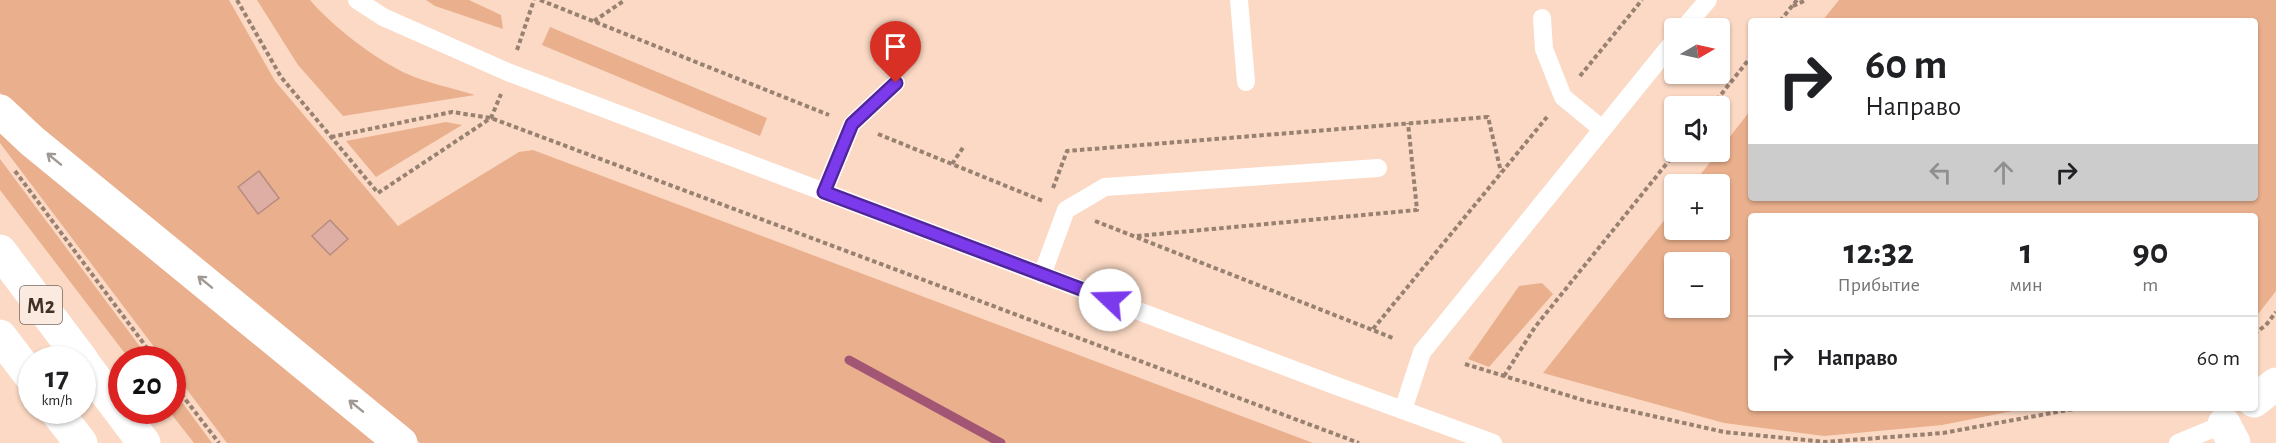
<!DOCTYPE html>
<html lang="ru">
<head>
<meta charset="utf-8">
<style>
	body { margin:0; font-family:"Alegreya Sans",sans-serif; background:#f6f6f6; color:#202124; height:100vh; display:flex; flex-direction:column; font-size:22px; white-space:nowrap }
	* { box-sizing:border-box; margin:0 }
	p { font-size:20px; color:#757577 }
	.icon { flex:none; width:33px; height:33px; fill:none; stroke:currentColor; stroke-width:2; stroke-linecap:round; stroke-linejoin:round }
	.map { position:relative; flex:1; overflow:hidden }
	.drawer { position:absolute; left:1748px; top:213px; width:510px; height:198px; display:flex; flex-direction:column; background:#fff; border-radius:6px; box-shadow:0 2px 4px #0004 }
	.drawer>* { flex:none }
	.banner { position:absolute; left:1748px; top:18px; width:510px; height:183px; border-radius:6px; box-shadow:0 2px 4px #0004; background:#fff; color:#202124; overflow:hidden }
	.needle { width:39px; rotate:81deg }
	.tools { position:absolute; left:1664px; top:18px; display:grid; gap:12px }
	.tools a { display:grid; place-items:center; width:66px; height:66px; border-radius:6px; background:#fff; box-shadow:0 2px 4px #0004; font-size:30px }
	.speed { position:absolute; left:18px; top:346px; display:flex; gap:12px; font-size:30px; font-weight:700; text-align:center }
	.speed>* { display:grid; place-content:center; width:78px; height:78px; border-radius:50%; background:#fff; box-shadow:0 2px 4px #0004; line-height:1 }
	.speed small { font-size:15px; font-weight:400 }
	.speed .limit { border:9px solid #d22; background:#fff; color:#111 }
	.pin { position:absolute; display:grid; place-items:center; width:51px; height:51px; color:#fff; margin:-62px -26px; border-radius:50% 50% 50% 0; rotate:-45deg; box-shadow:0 0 6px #0007 }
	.pin .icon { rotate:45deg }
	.me { position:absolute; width:66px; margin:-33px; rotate:291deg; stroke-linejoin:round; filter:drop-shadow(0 0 4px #0008) }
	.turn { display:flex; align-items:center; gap:21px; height:126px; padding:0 18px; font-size:27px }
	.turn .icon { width:78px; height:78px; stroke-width:2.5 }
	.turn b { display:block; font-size:42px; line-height:51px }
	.lanes { display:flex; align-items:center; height:57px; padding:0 18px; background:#0003; justify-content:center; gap:30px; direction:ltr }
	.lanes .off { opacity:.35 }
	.eta { display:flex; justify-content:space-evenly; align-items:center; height:102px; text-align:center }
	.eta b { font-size:36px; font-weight:700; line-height:42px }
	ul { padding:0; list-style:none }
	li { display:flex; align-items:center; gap:18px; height:84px; padding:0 18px; border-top:2px solid #e0e0e0 }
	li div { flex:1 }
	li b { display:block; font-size:22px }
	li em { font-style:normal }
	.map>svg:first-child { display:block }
</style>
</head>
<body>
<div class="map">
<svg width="2276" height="443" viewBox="0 0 2276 443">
	<rect width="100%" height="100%" fill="#fbd9c4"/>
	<!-- green -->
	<g fill="#eab08d" fill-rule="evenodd">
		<polygon points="0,0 229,0 275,81 398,226 519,152 533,150 1313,443 420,443 0,93"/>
		<path d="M257 0H310C332 26 374 58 405 73 427 83 452 88 475 95L343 116 298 65Z"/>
		<polygon points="426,0 469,0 501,15 503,29 435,6"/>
		<path d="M1839 0H2276V291L2255 318 2254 216H1750V408H2028L1942 425 1824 436 1724 423 1543 373 1674 208V230H1719V184H1693L1750 111V198H2254V21H1822ZM1674 262H1719V308H1674Z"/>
		<polygon points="550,27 767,118 760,136 542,45"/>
		<polygon points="446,122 462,125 376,177 346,141"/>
		<polygon points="0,129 379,443 227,443 173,371 172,360 164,360 0,143"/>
		<polygon points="0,159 150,360 130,360 0,190"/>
		<polygon points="1542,283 1553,294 1489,367 1468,359 1519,286"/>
		<polygon points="173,390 212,443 194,443 169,411 172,411"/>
	</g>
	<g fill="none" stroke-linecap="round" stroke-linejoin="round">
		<!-- stream -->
		<polyline stroke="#a25674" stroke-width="9" points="849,360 1001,443"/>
	</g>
	<!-- building -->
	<g fill="#deada3" stroke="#b98b80" stroke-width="1.5">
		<polygon points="259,171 279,198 258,214 238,187"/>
		<polygon points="330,220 348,239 330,255 312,236"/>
	</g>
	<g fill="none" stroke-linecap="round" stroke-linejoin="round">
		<!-- path -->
		<g stroke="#998172" stroke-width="4" stroke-dasharray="4.5 3" stroke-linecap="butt">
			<polyline points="237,0 281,77 378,193 491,118 501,94"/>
			<polyline points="540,0 829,115"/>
			<polyline points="1793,6 1806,0"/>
			<polyline points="594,21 625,0"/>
			<polyline points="1780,21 1797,0"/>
			<polyline points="517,50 534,0"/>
			<polyline points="1580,76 1642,0"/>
			<polyline points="1712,106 1750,58"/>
			<polyline points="878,134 1043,201"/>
			<polyline points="331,137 452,112 491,118 1359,443"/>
			<polyline points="952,164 964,146"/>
			<polyline points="15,171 156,360"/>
			<polyline points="1053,188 1067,151 1488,117 1501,172"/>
			<polyline points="1095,221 1393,338"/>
			<polyline points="1137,236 1417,210 1408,123"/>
			<polyline points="1373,329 1547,117"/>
			<polyline points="2254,334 2266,325 2276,312"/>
			<polyline points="1465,364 1586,401 1724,432 1825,442 1943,433 2079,408"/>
			<polyline points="1504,376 1535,327 1676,152"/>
			<polyline points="172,382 219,443"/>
		</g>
		<!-- lane -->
		<g stroke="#fff" stroke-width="18">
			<polyline points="357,0 383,17 510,73 1334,385 1493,443"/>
			<polyline points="1239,0 1246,82"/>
			<polyline points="1542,18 1544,49 1563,97 1602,129"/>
			<polyline points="1684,28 1708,0"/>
			<polyline points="824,192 852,124 896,83"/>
			<polyline points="1042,275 1066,210 1105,187 1378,168"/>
			<polyline points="1403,410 1422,352 1674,41"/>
			<polyline points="2178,443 2224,424"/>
		</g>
		<!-- street -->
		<polyline stroke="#fff" stroke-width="33" points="2254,401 2276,384"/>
		<!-- primary -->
		<g stroke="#fff" stroke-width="33">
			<polyline points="0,251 82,360"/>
			<polyline points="0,336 32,378"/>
			<polyline points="82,361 144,443"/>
			<polyline points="56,411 81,443"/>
		</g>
		<!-- highway -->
		<g stroke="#fff" stroke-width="33">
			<polyline points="0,111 32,141 401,443"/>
			<polyline points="2224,424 2234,443"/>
		</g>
	</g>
	<!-- one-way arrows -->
	<defs><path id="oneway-shaft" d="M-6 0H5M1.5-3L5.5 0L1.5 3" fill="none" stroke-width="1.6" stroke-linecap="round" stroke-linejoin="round" transform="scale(1.5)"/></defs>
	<g stroke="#a09892">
		<use href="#oneway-shaft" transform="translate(54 159) rotate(-141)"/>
		<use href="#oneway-shaft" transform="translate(205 282) rotate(-141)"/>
		<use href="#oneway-shaft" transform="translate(356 406) rotate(-141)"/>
	</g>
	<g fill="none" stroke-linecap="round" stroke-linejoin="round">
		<defs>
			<polyline id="route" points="896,83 852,124 824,192 1110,300"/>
		</defs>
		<!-- route casing -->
		<use href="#route" stroke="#51269a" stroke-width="15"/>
		<!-- route -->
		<use href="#route" stroke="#7c3aed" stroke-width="10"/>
	</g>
	<g text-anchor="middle" stroke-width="5" stroke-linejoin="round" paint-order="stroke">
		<!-- shield labels -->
		<rect fill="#fbeae0" stroke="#78685e" stroke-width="1.5" x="20" y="286" width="42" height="38" rx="4.5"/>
		<g font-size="22" font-weight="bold" fill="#403026">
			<text x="41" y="313">М2</text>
		</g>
	</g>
</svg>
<div class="tools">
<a><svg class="needle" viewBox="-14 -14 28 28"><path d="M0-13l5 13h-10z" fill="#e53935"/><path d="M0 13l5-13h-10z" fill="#757577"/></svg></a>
<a><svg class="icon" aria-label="sound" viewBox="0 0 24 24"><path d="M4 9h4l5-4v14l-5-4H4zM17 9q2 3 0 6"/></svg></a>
<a>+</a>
<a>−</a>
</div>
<div class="speed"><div>17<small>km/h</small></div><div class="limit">20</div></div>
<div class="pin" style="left:896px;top:83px;background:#d93025"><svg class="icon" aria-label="arrive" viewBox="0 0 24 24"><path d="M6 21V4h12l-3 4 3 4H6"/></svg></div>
<svg class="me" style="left:1110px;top:300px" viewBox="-20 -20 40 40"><circle r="19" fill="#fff"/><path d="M0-13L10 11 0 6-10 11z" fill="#7c3aed"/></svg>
<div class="banner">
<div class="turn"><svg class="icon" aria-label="right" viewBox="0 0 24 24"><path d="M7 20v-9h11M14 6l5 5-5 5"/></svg><div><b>60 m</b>Направо</div></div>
<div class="lanes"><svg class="icon off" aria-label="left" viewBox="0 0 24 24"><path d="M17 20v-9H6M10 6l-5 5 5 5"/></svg><svg class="icon off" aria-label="ahead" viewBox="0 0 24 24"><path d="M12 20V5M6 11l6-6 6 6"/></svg><svg class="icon" aria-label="right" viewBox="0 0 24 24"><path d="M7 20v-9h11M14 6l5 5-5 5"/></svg></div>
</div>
<section class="drawer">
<div class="eta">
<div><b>12:32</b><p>Прибытие</p></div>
<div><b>1</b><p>мин</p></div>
<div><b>90</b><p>m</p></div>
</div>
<ul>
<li><svg class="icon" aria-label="right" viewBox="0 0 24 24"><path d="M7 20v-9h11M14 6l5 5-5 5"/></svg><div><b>Направо</b></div><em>60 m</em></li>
</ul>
</section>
</div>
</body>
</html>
